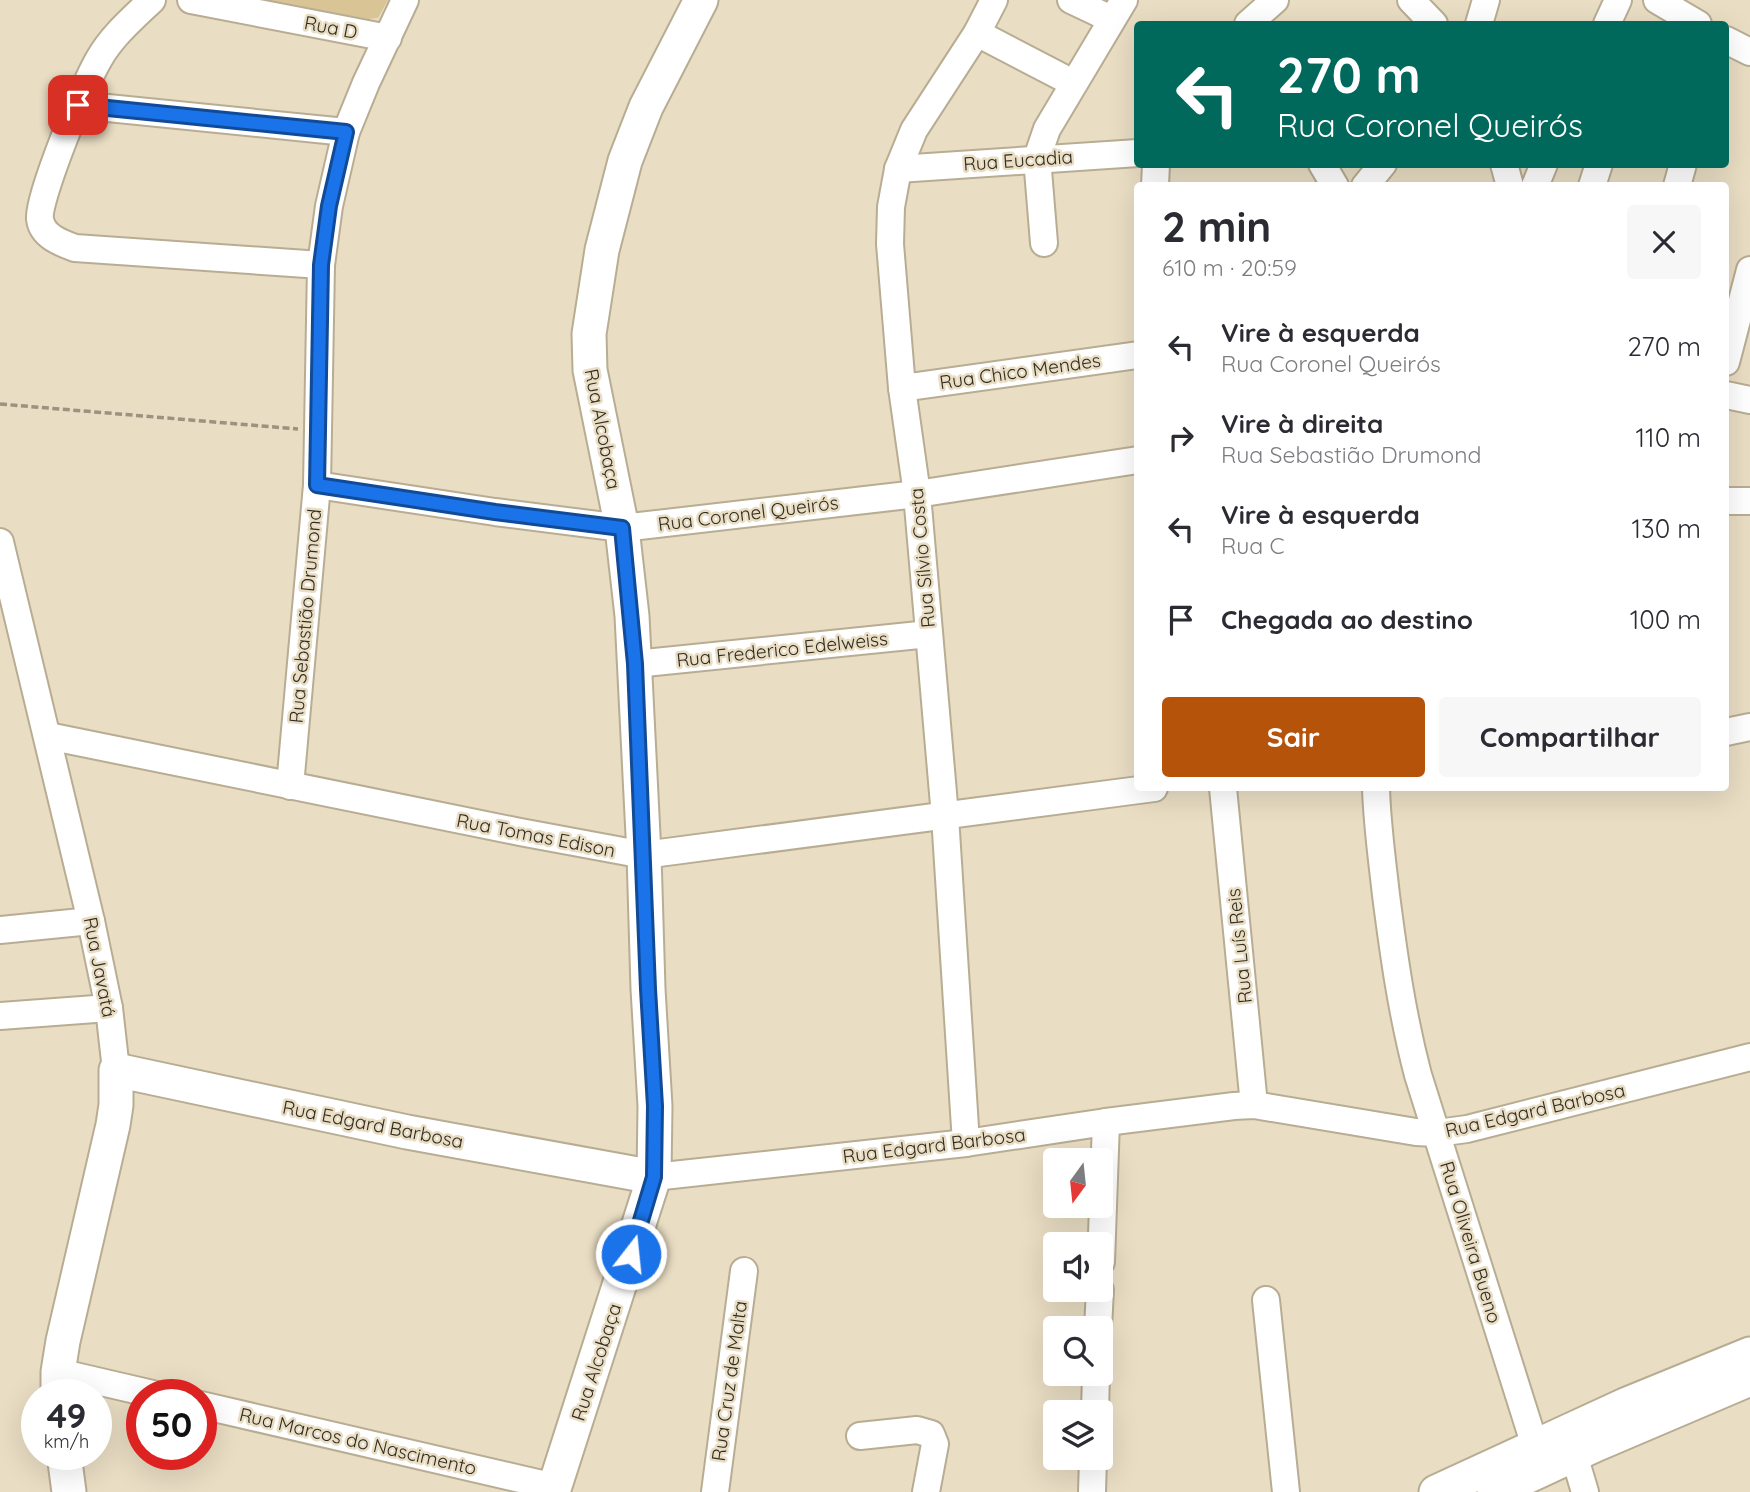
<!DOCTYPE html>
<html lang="pt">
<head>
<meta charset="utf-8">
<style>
	body { margin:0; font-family:Quicksand,sans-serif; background:#f7f7f7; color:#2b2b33; height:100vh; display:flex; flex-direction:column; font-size:26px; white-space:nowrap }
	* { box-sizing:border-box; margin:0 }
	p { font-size:23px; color:#7c7c81 }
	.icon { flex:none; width:38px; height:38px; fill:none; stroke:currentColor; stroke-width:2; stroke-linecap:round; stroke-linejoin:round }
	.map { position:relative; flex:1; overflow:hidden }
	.drawer { position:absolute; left:1134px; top:182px; width:595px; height:609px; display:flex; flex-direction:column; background:#fff; border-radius:7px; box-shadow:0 7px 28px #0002 }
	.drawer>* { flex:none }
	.banner { position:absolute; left:1134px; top:21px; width:595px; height:147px; border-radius:7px; box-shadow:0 7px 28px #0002; background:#00695c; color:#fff; overflow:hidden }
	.needle { width:46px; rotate:195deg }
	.tools { position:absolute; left:1043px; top:1148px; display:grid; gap:14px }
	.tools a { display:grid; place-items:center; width:70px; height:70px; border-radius:7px; background:#fff; box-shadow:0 7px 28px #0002; font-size:35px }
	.speed { position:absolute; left:21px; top:1379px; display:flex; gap:14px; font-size:35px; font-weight:700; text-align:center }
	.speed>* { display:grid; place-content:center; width:91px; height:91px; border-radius:50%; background:#fff; box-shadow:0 7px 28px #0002; line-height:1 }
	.speed small { font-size:18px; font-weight:400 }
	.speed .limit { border:10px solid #d22; background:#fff; color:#111 }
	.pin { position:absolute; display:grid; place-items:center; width:60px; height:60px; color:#fff; margin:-30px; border-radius:14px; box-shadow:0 4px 10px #0006 }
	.me { position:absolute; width:77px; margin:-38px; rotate:16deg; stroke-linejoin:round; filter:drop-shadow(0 0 5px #0008) }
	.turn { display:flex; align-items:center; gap:24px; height:147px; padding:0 28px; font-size:32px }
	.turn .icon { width:91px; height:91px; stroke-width:2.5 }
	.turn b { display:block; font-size:49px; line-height:60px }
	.round { display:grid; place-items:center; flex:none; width:74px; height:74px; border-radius:7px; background:#f7f7f7 }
	.head { display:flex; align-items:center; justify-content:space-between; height:119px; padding:0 28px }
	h1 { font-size:42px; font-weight:700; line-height:52px }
	.primary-button { display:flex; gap:14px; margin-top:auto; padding:14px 28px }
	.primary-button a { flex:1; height:80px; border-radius:7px; background:#b45309; color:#fff; font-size:28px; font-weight:700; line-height:80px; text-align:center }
	.primary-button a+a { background:#f7f7f7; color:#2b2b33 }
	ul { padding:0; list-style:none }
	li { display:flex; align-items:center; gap:21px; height:91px; padding:0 28px }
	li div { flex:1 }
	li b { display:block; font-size:26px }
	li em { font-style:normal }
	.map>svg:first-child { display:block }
</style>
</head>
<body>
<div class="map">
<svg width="1750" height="1492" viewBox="0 0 1750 1492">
	<rect width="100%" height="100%" fill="#e9ddc3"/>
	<!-- green -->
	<polygon fill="#d9c496" points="259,0 388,0 378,18 368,19"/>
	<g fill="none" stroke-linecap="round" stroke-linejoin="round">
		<defs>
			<g id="minor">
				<path d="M152 0C133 18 112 36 99 59 86 81 37 199 40 219 42 236 61 243 75 248L321 265"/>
				<polyline points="191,0 388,38"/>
				<polyline points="1071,0 1111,19"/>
				<polyline points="1411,0 1434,24"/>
				<polyline points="1657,0 1698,24"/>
				<polyline points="1248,24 1275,0"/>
				<polyline points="1479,24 1486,0"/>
				<polyline points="1607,24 1618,0"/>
				<polyline points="977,33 1073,83"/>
				<polyline points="1726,40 1750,52"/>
				<polyline points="78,105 346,132"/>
				<polyline points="1322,164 1335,186"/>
				<polyline points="1504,164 1510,186"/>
				<polyline points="898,169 1138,153"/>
				<polyline points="1155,186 1156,164"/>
				<polyline points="1365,186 1383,164"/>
				<polyline points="1535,186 1544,164"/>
				<polyline points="1592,186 1599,164"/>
				<polyline points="1677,186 1683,164"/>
				<polyline points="1044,243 1037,158 1047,129 1124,0"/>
				<polyline points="1726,362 1750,270"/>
				<polyline points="902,388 1138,355"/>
				<polyline points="1726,395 1750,400"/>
				<polyline points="317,485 495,512 622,528 917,494 1138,460"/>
				<polyline points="1726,501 1750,501"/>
				<polyline points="0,542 91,921 109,1008 116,1070"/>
				<polyline points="635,664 929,634"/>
				<polyline points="1726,732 1750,727"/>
				<polyline points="48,736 520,832 644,855 1154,788"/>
				<polyline points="290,786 317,485 321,265 329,206 346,132 366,83 405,0"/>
				<polyline points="1223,788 1254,1105"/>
				<path d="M1376 788C1377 824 1382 859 1386 895 1394 957 1402 1014 1418 1075L1535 1446"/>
				<polyline points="0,930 91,921"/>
				<polyline points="0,1016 109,1008"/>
				<polyline points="966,1143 945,816 917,494 902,388 890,244 891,207 898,169 914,130 977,33 994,0"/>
				<polyline points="654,1177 966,1143 1106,1122 1234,1106 1254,1105 1416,1132 1437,1133 1467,1129 1750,1057"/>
				<polyline points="1101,1262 1106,1122"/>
				<polyline points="1266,1300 1286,1492"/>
				<polyline points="1098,1328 1100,1290"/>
				<polyline points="58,1372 157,1395"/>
				<polyline points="201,1405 555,1487"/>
				<polyline points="1095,1412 1096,1374"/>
				<polyline points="860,1436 917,1430 931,1434 935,1444 926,1492"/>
				<polyline points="1574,1455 1585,1492"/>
				<polyline points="715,1492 744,1271"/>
				<polyline points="1092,1492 1093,1458"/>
			</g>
			<g id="major">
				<polyline points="58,1395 58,1372 63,1341 113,1125 116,1105 116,1070 407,1132 654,1177"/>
				<polyline points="64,1454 69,1492"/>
				<polyline points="553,1492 654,1177 655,1106 648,989 644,855 632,616 622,528 590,370 589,334 602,250 625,161 646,107 701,0"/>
				<polyline points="1436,1492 1625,1405 1750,1354"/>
				<polyline points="1494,1492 1595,1445 1750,1379"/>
			</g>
		</defs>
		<!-- minor casing -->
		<use href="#minor" stroke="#b8ad93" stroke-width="30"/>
		<!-- major casing -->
		<use href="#major" stroke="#b8ad93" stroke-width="37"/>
		<!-- path -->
		<polyline stroke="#9b927f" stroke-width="3.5" stroke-dasharray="7 3.5" stroke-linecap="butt" points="0,404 298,429"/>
		<!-- minor -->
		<use href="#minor" stroke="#fff" stroke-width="26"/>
		<!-- major -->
		<use href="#major" stroke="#fff" stroke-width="33"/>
	</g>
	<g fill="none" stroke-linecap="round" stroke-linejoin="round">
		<defs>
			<polyline id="route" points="78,105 346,132 329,206 321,265 317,485 495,512 622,528 635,664 648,989 655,1106 654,1177 631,1254"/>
		</defs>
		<!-- route casing -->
		<use href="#route" stroke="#114b97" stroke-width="18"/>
		<!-- route -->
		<use href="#route" stroke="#1a73e8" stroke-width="12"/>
	</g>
	<g text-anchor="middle" stroke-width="5" stroke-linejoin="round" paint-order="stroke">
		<!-- street labels -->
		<g font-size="19" fill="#312c22" stroke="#e9ddc3">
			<text transform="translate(331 27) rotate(11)" y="7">Rua D</text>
			<text transform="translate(1018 160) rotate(-4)" y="7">Rua Eucadia</text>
			<text transform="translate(1020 371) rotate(-8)" y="7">Rua Chico Mendes</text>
			<text transform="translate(603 429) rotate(79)" y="7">Rua Alcobaça</text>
			<text transform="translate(748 513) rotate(-7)" y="7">Rua Coronel Queirós</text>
			<text transform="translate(922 558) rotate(-95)" y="7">Rua Sílvio Costa</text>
			<text transform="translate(305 616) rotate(-85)" y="7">Rua Sebastião Drumond</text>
			<text transform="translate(782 649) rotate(-6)" y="7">Rua Frederico Edelweiss</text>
			<text transform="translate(536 835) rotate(11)" y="7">Rua Tomas Edison</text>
			<text transform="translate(1239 946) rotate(-96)" y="7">Rua Luís Reis</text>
			<text transform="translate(100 967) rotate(79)" y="7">Rua Javatá</text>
			<text transform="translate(1535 1110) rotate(-13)" y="7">Rua Edgard Barbosa</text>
			<text transform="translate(373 1124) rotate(11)" y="7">Rua Edgard Barbosa</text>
			<text transform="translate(934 1145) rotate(-7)" y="7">Rua Edgard Barbosa</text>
			<text transform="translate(1471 1242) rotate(73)" y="7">Rua Oliveira Bueno</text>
			<text transform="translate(596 1362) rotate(-72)" y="7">Rua Alcobaça</text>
			<text transform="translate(729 1381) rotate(-82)" y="7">Rua Cruz de Malta</text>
			<text transform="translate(358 1441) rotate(13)" y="7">Rua Marcos do Nascimento</text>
		</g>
	</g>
</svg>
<div class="tools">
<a><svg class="needle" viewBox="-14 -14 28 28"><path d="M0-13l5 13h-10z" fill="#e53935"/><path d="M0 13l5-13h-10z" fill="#7c7c81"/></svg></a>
<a><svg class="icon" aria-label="sound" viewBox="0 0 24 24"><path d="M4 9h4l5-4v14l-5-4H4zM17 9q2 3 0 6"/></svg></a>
<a><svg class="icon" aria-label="search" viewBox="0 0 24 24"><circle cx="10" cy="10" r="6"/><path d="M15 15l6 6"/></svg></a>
<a><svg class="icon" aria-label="layers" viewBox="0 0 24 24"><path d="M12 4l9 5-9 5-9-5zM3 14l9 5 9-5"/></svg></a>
</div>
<div class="speed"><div>49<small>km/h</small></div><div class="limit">50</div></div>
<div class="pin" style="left:78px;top:105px;background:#d93025"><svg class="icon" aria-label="arrive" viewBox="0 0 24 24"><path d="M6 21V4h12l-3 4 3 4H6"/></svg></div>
<svg class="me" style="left:631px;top:1254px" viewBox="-20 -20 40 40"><circle r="17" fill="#1a73e8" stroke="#fff" stroke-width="3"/><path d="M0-11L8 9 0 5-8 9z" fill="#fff"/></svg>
<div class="banner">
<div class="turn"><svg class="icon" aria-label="left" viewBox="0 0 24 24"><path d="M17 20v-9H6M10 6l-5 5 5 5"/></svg><div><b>270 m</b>Rua Coronel Queirós</div></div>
</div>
<section class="drawer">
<div class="head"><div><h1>2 min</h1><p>610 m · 20:59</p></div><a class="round"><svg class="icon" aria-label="close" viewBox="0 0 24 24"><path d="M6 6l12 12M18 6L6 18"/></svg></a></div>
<ul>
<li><svg class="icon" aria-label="left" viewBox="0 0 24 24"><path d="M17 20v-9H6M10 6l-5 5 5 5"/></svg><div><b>Vire à esquerda</b><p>Rua Coronel Queirós</p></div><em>270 m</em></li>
<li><svg class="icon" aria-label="right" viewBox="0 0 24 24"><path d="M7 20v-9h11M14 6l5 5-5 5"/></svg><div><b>Vire à direita</b><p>Rua Sebastião Drumond</p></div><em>110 m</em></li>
<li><svg class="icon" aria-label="left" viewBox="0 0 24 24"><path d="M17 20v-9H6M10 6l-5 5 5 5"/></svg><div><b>Vire à esquerda</b><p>Rua C</p></div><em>130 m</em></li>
<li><svg class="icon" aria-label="arrive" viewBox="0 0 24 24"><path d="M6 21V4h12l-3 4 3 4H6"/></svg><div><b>Chegada ao destino</b></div><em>100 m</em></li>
</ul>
<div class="primary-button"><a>Sair</a><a>Compartilhar</a></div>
</section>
</div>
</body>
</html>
